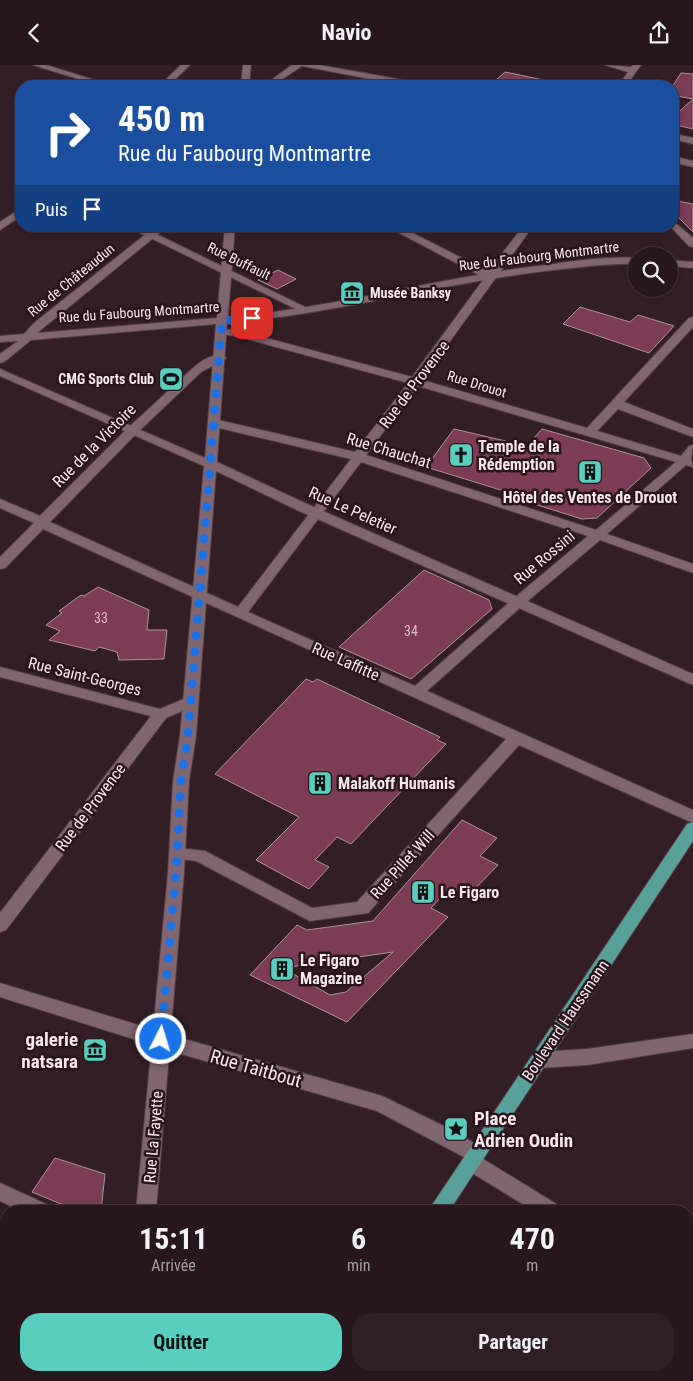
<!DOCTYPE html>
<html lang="fr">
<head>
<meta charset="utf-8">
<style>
	body { margin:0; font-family:"Roboto Condensed",sans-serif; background:#2f1f25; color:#f1f3f6; height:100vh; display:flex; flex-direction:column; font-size:19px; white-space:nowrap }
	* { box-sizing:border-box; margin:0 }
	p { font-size:16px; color:#a49fa3 }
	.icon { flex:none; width:28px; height:28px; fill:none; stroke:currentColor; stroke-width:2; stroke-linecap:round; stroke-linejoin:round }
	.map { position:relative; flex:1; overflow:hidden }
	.drawer { position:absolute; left:0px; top:1140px; width:694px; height:176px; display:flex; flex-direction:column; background:#27161c; border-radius:20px 20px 0 0; box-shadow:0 2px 8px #0003,0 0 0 1px #43353b }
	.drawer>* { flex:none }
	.top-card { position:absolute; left:15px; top:15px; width:664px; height:152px; border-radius:20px; box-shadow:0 2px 8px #0003,0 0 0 1px #43353b; background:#1a4fa0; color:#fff; overflow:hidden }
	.controls { position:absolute; left:628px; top:182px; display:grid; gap:10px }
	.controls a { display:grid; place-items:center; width:50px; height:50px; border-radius:50%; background:#27161c; box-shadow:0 2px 8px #0003,0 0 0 1px #43353b; font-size:25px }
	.pin { position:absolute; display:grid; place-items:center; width:42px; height:42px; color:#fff; margin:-21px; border-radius:10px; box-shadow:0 2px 8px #0006 }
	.me { position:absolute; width:55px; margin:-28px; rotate:5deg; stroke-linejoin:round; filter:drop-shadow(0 0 4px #0008) }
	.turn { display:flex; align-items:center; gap:18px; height:105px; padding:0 20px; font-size:22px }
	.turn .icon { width:65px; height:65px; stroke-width:2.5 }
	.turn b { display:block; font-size:35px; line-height:42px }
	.then { display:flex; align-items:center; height:48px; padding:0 20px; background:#0003; gap:10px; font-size:19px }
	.eta { display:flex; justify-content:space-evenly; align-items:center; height:85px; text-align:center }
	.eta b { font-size:30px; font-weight:700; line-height:35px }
	.cta { display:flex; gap:10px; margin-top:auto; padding:10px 20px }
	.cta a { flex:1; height:58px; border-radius:20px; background:#59cebe; color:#111; font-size:20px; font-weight:700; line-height:58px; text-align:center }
	.cta a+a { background:#2f1f25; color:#f1f3f6 }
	header { display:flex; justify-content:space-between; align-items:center; height:65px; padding:0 20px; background:#27161c; font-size:22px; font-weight:700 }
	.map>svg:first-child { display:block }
</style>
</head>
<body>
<header><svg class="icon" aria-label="back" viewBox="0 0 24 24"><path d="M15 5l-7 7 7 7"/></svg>Navio<svg class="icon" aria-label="share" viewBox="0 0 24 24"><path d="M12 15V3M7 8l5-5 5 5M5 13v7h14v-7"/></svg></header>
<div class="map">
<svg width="693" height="1316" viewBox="0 0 693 1316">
	<rect width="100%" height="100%" fill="#341e26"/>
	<!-- building -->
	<g fill="#7b3c54" stroke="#af929c" fill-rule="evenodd">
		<polygon points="505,7 544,15 544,21 489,21"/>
		<polygon points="681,8 693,9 693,64 672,59 672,53 693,34 672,30 672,22"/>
		<polygon points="672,135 693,139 693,167 672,146"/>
		<polygon points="278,205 296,214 277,224 258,215"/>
		<polygon points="580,242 630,257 638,250 674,261 649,288 563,259"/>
		<polygon points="454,364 527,381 542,364 644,393 651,403 597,453 582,454 515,433 517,430 426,402"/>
		<polygon points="424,505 489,535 492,544 411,614 339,582"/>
		<polygon points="98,522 149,545 147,565 167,565 164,594 119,595 117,587 99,582 95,586 49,575 60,566 46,560 62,548 59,546 81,530 84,531"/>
		<polygon points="306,614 313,617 317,614 440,672 437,675 446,679 351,779 337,772 315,795 329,802 309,824 256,795 299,752 215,709"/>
		<path d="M462 755 497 773 480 791 498 800 468 831 450 822 431 843 448 852 347 957 250 910 297 860 307 865 373 856ZM393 887 346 927 330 930 283 903Z"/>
		<polygon points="55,1093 105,1109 101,1146 78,1146 32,1127"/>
	</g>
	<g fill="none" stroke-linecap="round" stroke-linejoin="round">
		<defs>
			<g id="street">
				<polygon points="33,0 46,0 114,21 101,21"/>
				<polygon points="181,0 190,0 168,21 159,21"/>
				<polygon points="292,0 319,0 420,18 424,21 407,21 302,1 272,21 263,21"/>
				<polygon points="605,0 631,2 633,0 641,0 626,21 618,21 628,7"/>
				<polygon points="672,68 693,73 693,79 672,74"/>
				<polygon points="672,91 693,96 693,102 672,97"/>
				<polygon points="21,143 21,151 0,165 0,157"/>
				<polygon points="672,155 693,173 693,182 689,181 670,161 672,161"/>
				<polygon points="126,161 140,161 311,245 306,248 302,247"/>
				<path d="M386 161H399L485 205H490L523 161H533L422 315 587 363 689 253 693 252V262L624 337 693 364V372L618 344 597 366 681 391 689 381 693 380 691 394 693 402 686 400 607 469 693 499V508L600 475 523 540 427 626 693 745V758L519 680 368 848 310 856 196 796 172 793 170 789 172 785 178 783 205 786 312 843 357 837 506 674 43 464 5 503 0 504V492L34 458 0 443V434L40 451 128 363 193 303C201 296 213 288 224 291L226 293C220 299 209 302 201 307L136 369 50 457 238 542 351 394 210 361 208 358 210 355 214 354 355 387 408 318 236 271 218 269 216 267 222 264 236 265 412 312 486 211 479 210ZM418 321 676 397 596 465 366 390ZM361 397 588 471 513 534 415 621 248 547Z"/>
				<polygon points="0,602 160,644 191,631 196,632 198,636 196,640 166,653 6,865 0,867 0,848 151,651 0,612"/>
				<polygon points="0,918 181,973 382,1031 448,1063 483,1083 486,1089 483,1094 558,1140 561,1146 534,1146 464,1103 461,1097 464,1092 377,1046 181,989 0,932"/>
				<polygon points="693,969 693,983 587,1000 539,1003 533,1000 530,995 533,990 539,987 587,984"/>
				<polygon points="0,1118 48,1140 51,1146 21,1146 0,1136"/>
				<polygon points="688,1219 693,1221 693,1243 688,1241"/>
				<polygon points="0,1294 6,1296 6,1310 15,1310 14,1313 7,1316 0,1314"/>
			</g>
			<g id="secondary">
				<polygon points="243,0 251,0 249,21 241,21"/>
				<path d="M156 161H168L37 268 217 253 225 161H235L228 252C335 243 439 212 546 200 576 196 606 191 636 193V199C606 198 576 203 545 206 439 219 335 249 227 258L217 397 307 439 693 609V620L297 445 216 406 196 671 189 716 184 808 156 1146H136L168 808 173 716 180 671 204 401 0 311V304L205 393 216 259 31 275 4 297 0 298V289L18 276 0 277V271L24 269 34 258Z"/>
				<polygon points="669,195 693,197 693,203 669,201"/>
				<rect x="119" y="1310" width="22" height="6"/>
			</g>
			<g id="primary">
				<polygon points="693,757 693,776 449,1146 428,1146 687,759"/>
				<polygon points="317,1310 340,1310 337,1316 314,1316"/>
			</g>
		</defs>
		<!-- street casing -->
		<use href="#street" stroke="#503d44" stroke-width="2"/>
		<!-- secondary casing -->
		<use href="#secondary" stroke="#503d44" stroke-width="2"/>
		<!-- primary casing -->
		<use href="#primary" stroke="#503d44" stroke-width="2"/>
		<!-- street -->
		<use href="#street" fill="#81666f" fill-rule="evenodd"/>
		<!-- secondary -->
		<use href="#secondary" fill="#81666f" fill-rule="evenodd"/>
		<!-- primary -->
		<use href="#primary" fill="#58a09a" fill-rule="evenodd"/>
	</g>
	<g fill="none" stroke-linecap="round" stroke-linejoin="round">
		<!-- route -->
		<polyline stroke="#1a73e8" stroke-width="9" stroke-dasharray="0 16.2" points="161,974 176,808 181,716 188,670 222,256 252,253"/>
	</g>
	<!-- icons -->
	<defs>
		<symbol id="museum-square" viewBox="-11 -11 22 22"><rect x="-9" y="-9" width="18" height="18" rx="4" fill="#59cebe" stroke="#2a141c"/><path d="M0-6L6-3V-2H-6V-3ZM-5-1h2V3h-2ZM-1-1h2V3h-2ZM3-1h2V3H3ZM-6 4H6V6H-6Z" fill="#111"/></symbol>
		<symbol id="stadium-square" viewBox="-11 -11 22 22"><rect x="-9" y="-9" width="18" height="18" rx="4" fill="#59cebe" stroke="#2a141c"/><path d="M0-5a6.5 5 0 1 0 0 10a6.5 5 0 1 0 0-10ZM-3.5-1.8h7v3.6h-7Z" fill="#111"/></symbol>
		<symbol id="church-square" viewBox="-11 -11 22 22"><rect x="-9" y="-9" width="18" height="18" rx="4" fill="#59cebe" stroke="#2a141c"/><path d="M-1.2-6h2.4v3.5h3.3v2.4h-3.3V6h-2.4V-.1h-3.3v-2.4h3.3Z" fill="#111"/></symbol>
		<symbol id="building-square" viewBox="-11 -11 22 22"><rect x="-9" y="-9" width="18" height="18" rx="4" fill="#59cebe" stroke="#2a141c"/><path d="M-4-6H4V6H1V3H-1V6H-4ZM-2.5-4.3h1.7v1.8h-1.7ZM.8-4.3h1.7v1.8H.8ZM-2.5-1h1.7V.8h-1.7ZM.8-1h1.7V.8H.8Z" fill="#111"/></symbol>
		<symbol id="sight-square" viewBox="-11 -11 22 22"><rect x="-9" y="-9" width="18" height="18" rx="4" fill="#59cebe" stroke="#2a141c"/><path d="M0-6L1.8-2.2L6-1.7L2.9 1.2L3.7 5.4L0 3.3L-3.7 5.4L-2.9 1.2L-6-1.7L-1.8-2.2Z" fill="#111"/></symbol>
	</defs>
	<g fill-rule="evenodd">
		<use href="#museum-square" x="338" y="214" width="28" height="28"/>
		<use href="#stadium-square" x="157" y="300" width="28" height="28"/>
		<use href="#church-square" x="447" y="376" width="28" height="28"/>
		<use href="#building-square" x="576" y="393" width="28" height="28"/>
		<use href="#building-square" x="306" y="704" width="28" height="28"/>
		<use href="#building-square" x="409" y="813" width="28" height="28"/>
		<use href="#building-square" x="268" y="890" width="28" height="28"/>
		<use href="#museum-square" x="81" y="971" width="28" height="28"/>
		<use href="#sight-square" x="442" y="1050" width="28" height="28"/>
	</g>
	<g text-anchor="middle" stroke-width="5" stroke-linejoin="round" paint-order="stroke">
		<!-- far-street labels -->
		<g font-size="14" fill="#f8e8ed" stroke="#2a141c">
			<text transform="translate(539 191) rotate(-7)" y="5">Rue du Faubourg Montmartre</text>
			<text transform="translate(239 196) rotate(26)" y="5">Rue Buffault</text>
			<text transform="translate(71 215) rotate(-39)" y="5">Rue de Châteaudun</text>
			<text transform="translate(139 247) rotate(-4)" y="5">Rue du Faubourg Montmartre</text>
			<text transform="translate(477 319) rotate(17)" y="5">Rue Drouot</text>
		</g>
		<!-- far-poi labels -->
		<g font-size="14" font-weight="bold" fill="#f8e8ed" stroke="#2a141c" text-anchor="start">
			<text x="370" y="233">Musée Banksy</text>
			<text x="154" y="319" text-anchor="end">CMG Sports Club</text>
		</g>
		<!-- number labels -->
		<g font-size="14" fill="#d9bdc7">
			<text x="101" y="558">33</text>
			<text x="411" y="571">34</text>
		</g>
		<!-- street labels -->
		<g font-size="16" fill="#f8e8ed" stroke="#2a141c">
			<text transform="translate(414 319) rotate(-53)" y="6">Rue de Provence</text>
			<text transform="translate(94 380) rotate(-45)" y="6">Rue de la Victoire</text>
			<text transform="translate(389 385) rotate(17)" y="6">Rue Chauchat</text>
			<text transform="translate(353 445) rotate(24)" y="6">Rue Le Peletier</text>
			<text transform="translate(544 492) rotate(-40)" y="6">Rue Rossini</text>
			<text transform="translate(346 596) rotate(24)" y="6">Rue Laffitte</text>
			<text transform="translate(85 611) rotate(14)" y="6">Rue Saint-Georges</text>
			<text transform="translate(90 742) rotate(-53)" y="6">Rue de Provence</text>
			<text transform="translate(402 799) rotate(-48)" y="6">Rue Pillet Will</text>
			<text transform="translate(565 955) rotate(-56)" y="6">Boulevard Haussmann</text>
			<text transform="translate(153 1072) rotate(-85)" y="6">Rue La Fayette</text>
		</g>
		<!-- poi labels -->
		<g font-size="16" font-weight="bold" fill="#f8e8ed" stroke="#2a141c" text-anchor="start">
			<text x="478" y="387">Temple de la<tspan x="478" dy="18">Rédemption</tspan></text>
			<text x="590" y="438" text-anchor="middle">Hôtel des Ventes de Drouot</text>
			<text x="338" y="724">Malakoff Humanis</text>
			<text x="440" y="833">Le Figaro</text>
			<text x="300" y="901">Le Figaro<tspan x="300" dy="18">Magazine</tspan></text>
		</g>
		<!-- near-poi labels -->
		<g font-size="19" font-weight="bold" fill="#f8e8ed" stroke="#2a141c" text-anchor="end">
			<text x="78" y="981">galerie<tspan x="78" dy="22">natsara</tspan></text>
			<text x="474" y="1060" text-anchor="start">Place<tspan x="474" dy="22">Adrien Oudin</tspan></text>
		</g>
		<!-- near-street labels -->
		<g font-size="19" fill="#f8e8ed" stroke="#2a141c">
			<text transform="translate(256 1003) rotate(16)" y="7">Rue Taitbout</text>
		</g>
	</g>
</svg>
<div class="controls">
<a><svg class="icon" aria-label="search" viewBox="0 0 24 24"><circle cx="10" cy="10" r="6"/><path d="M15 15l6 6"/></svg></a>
</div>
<div class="pin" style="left:252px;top:253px;background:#d93025"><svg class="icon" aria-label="arrive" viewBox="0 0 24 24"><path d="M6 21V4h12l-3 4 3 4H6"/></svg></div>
<svg class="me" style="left:161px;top:974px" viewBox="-20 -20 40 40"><circle r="17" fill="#1a73e8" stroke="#fff" stroke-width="3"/><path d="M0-11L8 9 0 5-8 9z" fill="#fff"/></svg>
<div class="top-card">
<div class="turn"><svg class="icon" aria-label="right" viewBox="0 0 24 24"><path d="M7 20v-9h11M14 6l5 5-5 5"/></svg><div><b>450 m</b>Rue du Faubourg Montmartre</div></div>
<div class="then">Puis<svg class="icon" aria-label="arrive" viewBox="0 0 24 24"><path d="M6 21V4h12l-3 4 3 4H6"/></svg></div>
</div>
<section class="drawer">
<div class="eta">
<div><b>15:11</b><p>Arrivée</p></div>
<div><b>6</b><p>min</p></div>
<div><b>470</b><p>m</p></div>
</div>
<div class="cta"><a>Quitter</a><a>Partager</a></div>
</section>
</div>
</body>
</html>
